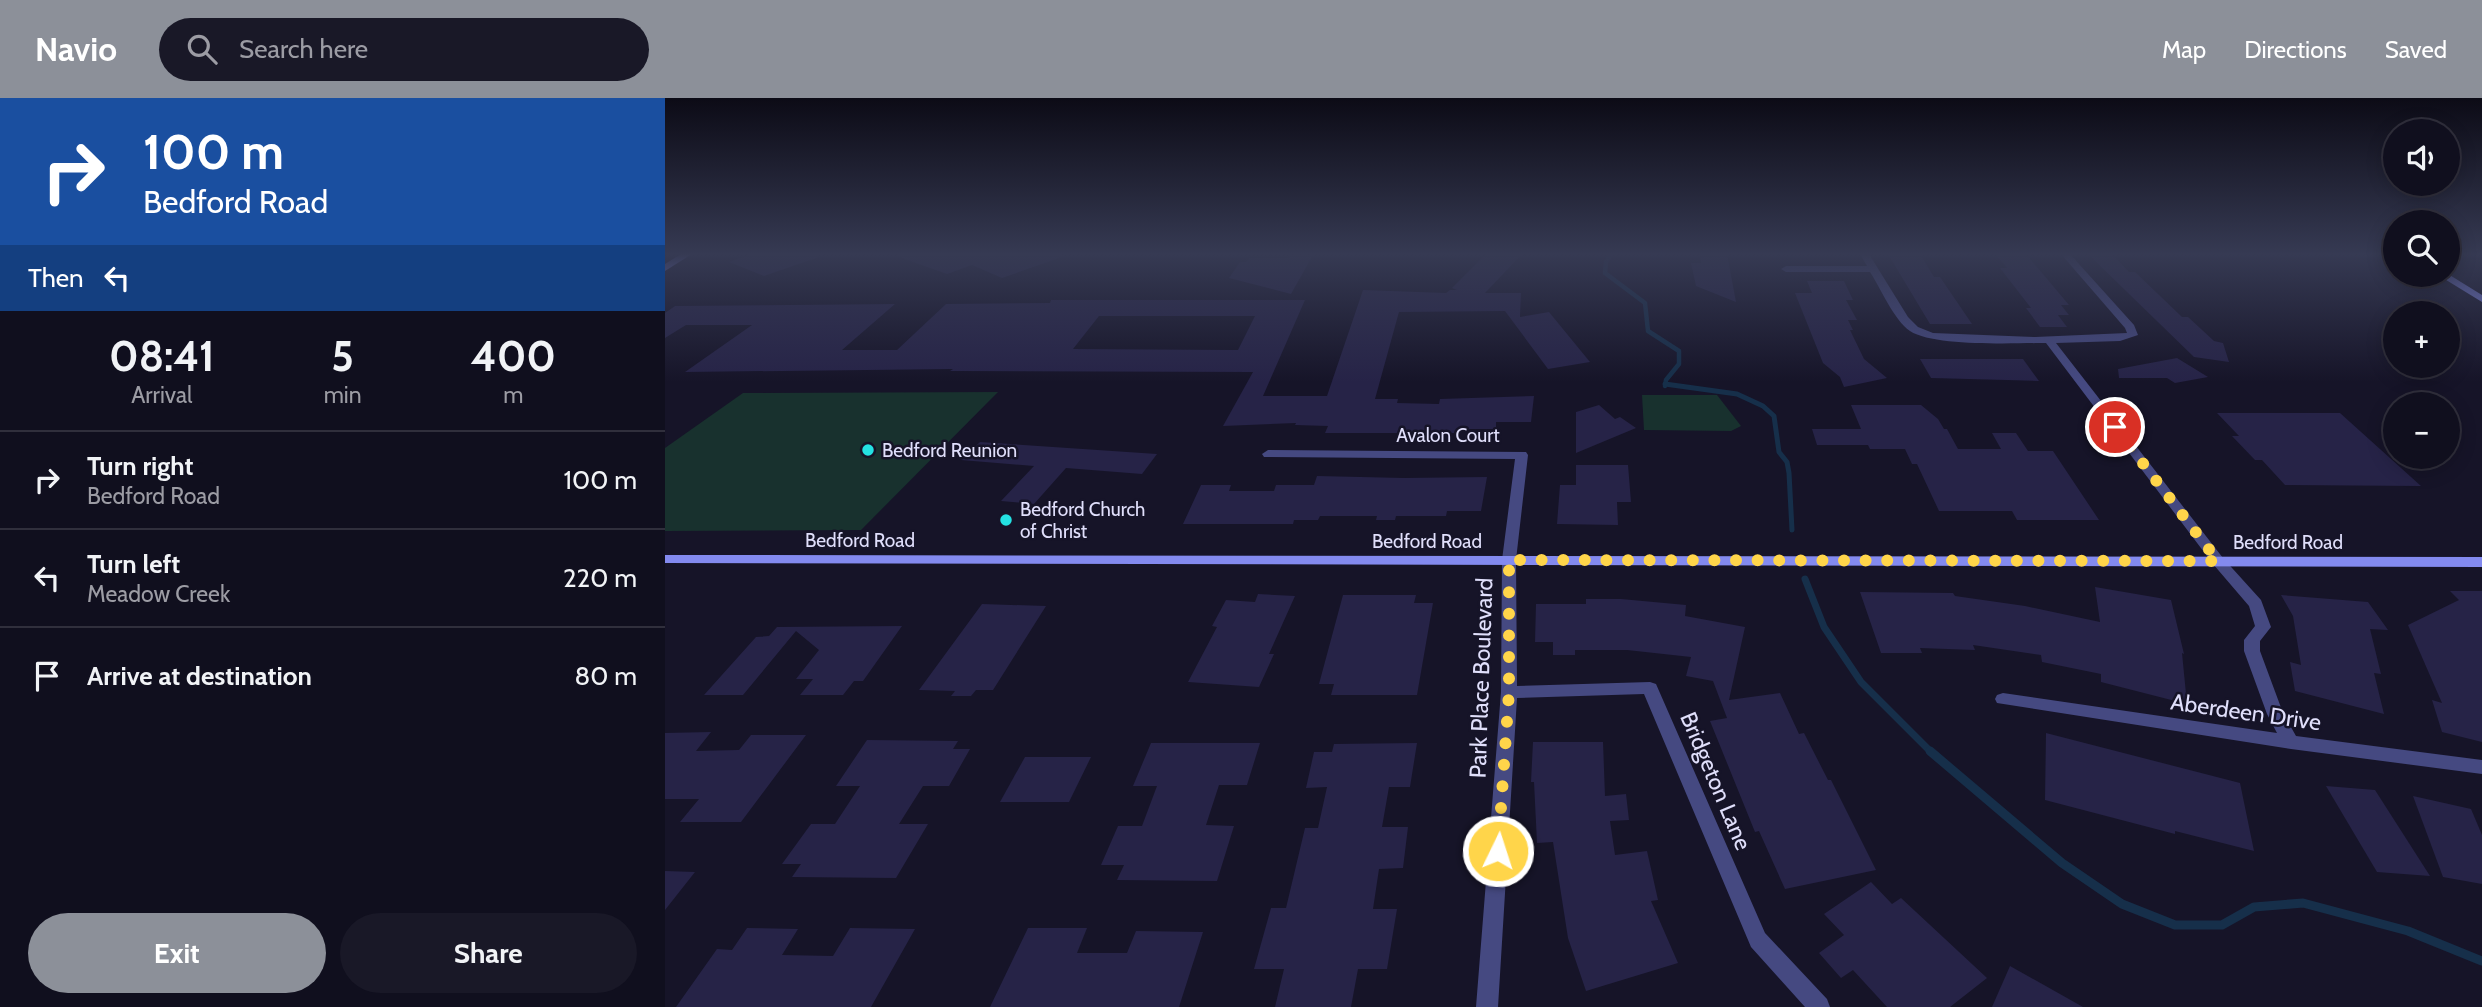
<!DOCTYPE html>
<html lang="en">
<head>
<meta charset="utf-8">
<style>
	body { margin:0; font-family:Cabin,sans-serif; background:#191827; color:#f1f3f6; height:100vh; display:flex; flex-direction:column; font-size:26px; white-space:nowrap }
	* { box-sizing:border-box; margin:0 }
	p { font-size:23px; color:#9c9ca4 }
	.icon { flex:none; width:38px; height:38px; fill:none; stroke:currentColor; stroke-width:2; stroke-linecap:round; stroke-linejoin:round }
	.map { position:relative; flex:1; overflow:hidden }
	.details { display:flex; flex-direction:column; background:#100f1e; width:665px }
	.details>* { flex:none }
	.banner { background:#1a4fa0; color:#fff; overflow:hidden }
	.buttons { position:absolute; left:1718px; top:21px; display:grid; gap:14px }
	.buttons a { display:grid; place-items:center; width:77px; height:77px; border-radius:50%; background:#100f1e; box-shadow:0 4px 18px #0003,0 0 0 2px #302f3c; font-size:35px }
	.pin { position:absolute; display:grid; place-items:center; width:60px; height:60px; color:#fff; margin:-30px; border:4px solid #fff; border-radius:50%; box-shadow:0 2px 7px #0007 }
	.me { position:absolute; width:77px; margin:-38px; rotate:4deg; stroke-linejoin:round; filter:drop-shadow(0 0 5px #0008) }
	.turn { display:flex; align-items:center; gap:24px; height:147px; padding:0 28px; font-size:32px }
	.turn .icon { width:91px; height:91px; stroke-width:2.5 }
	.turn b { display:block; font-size:49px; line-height:60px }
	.then { display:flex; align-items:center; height:66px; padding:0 28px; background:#0003; gap:14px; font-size:26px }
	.eta { display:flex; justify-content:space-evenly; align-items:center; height:119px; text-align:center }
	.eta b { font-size:42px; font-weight:700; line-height:49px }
	.button { display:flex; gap:14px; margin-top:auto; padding:14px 28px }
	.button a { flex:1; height:80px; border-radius:42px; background:#8c9099; color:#fff; font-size:28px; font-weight:700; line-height:80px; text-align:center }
	.button a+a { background:#191827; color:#f1f3f6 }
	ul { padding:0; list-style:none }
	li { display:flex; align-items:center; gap:21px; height:98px; padding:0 28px; border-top:2px solid #302f3c }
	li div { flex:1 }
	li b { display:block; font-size:26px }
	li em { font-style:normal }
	header { display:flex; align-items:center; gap:42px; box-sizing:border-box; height:98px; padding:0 35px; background:#8c9099; color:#fff }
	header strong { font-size:33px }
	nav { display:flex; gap:38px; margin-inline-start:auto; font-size:24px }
	.search { width:490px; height:63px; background:#191827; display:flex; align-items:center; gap:18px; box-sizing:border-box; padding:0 24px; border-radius:38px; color:#9c9ca4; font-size:26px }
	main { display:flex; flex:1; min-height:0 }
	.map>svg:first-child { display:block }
</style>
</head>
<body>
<header>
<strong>Navio</strong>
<div class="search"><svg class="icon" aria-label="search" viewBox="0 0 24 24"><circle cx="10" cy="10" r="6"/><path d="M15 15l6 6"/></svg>Search here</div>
<nav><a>Map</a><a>Directions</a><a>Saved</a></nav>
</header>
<main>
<section class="details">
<div class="banner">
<div class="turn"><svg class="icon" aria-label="right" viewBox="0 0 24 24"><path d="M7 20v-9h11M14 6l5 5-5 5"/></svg><div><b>100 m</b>Bedford Road</div></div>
<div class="then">Then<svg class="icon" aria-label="left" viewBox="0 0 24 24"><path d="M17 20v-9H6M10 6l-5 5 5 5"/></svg></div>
</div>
<div class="eta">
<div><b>08:41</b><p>Arrival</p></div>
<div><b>5</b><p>min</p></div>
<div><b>400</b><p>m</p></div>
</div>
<ul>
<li><svg class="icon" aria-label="right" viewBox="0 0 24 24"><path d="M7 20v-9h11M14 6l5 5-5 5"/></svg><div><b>Turn right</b><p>Bedford Road</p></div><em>100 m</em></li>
<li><svg class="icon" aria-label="left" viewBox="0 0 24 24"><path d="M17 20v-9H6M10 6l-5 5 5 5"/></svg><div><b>Turn left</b><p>Meadow Creek</p></div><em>220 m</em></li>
<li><svg class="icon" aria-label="arrive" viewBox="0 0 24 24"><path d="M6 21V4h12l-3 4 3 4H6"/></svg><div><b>Arrive at destination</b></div><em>80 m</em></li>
</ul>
<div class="button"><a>Exit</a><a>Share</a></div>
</section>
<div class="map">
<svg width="1817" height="909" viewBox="0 0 1817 909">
	<rect width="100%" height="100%" fill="#161428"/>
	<!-- green -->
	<g fill="#18312e">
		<polygon points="333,294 196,432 0,433 0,350 78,295"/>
		<polygon points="977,297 1052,297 1076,328 1066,333 979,332"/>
	</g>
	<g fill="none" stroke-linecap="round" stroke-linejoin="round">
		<!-- stream-far3 -->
		<polyline stroke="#162f4a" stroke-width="4.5" points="946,156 941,164 940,175 980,205 983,233 1014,253 1014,266 1001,282 1000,288"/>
		<!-- stream-far2 -->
		<polyline stroke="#162f4a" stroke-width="5" points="1000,286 1072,296 1098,308 1109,318 1114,354 1122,364 1124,375 1127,432"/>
		<!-- stream-far1 -->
		<polyline stroke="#162f4a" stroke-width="7" points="1140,481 1159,529 1196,584 1267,655"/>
		<!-- stream -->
		<polyline stroke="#162f4a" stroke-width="9" points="1265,653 1397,765 1457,806 1510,827 1557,827 1589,809 1638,805 1743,833 1817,863"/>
	</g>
	<!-- building -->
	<g fill="#262347" fill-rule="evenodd">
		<polygon points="87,156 154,156 154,159 99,178 64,164"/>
		<polygon points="234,156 397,156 397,159 337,180 307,167 282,176 234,159"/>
		<path d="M821 156H857L820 195H856L855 219 884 214 925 264 883 271 840 213 734 214 710 301H733L732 305 774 306 775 301 869 298 866 324H831V331H795L794 335H660L663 328 630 327 631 325 558 328 588 274 285 273 288 271 20 274 87 227H21L0 240V215L10 208 230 206 177 252H232L281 206 385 205 386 202H640L598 298H662L698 192 781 195 785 192H792L787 190ZM434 218H590L573 252 408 251Z"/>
		<polygon points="1035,156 1062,156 1071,204 1031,188 1026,165 1036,165"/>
		<polygon points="1223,156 1255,156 1269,179 1275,179 1307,226 1265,226"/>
		<polygon points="1330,156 1361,156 1404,207 1396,207 1404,217 1393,217 1402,229 1375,229 1361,210 1366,210 1335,170 1342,170"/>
		<polygon points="1423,156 1447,156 1464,174 1470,174 1517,219 1523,219 1549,243 1558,245 1564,264 1529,259"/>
		<polygon points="625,157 648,157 626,196 564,180 575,164 581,164 584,160 623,160"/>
		<polygon points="1142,183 1179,183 1188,202 1181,202 1192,222 1183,222 1188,232 1185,232 1199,261 1222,280 1179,289 1175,279 1158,265 1130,195 1147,195"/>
		<polygon points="1512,260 1543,279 1510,285 1502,280 1454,280 1453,271"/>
		<polygon points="1255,261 1358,261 1374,283 1266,280"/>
		<polygon points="934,307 950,321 955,319 971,330 911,355 911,314"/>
		<polygon points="1186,307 1256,307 1273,321 1279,331 1282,331 1293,351 1336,351 1327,335 1351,335 1363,353 1388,353 1434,422 1352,422 1347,413 1274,413 1252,366 1247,366 1240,351 1205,351 1203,347 1152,347 1147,331 1196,331"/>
		<polygon points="1552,315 1675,315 1756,388 1620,387 1597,362 1590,362 1567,338 1574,338"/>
		<polygon points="315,344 492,356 477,376 401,370 369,406 336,403 369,368 296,362"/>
		<polygon points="911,367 963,367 966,404 952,404 953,427 892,426 895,387 911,387"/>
		<polygon points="652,378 739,380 822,379 816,413 782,413 781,418 731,418 730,422 711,422 712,418 655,418 653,422 629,422 628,426 518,426 536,387 566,387 564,393 609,393 611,387 649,387"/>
		<polygon points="1430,489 1506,502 1519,556 1517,555 1522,606 1436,584 1436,576 1377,564 1376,557 1308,547 1310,552 1255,550 1257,555 1216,555 1195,494 1288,495 1290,498 1360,508 1435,524"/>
		<polygon points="1785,493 1817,493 1817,644 1777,634 1767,602 1777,605 1743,527 1794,502"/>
		<polygon points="593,496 630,498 604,556 609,556 594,589 523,584 552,529 547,528 561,502 590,504"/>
		<polygon points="678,497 751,497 749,505 768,505 752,597 666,597 669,586 654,586"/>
		<polygon points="1616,497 1703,504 1723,532 1705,531 1716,576 1709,575 1719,616 1630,593 1625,564 1636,567 1628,518"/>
		<polygon points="921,501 956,501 1021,507 1020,518 1080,529 1064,602 1115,595 1134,636 1139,635 1163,682 1166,682 1211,772 1120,791 1094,733 1090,734 1045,623 1062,620 1048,583 1021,578 1026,559 962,552 910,552 910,557 888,557 888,544 870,544 871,506 921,506"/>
		<polygon points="317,506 381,508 328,592 311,592 306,598 286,598 290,593 254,592"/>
		<polygon points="237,528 198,583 189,583 178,597 135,597 148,581 131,581 154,552 131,533 78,597 39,597 91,539 104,538 112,529"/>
		<polygon points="46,634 31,653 74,652 86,637 141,637 76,724 15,724 34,701 0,701 0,635"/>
		<polygon points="1381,635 1575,685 1589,753 1510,733 1510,736 1380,702"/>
		<polygon points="202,642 293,643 288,651 305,651 284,688 258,688 234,726 263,726 231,780 127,779 136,766 117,766 146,726 170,726 195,688 171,688"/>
		<polygon points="868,644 938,644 940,698 961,696 964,722 945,723 950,757 982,753 993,802 986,803 1013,865 921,893 903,840 888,744 872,745 869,684 866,684"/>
		<polygon points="486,645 595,645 582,687 554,687 541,727 569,728 552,783 452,782 459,767 436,767 453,728 477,728 492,688 468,688"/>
		<polygon points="752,645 745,689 724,689 717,729 743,729 738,770 714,771 708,811 732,811 722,871 693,871 686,909 610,909 619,871 589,871 606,810 621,810 640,730 653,730 662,689 641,690 649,654 667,654 669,646"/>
		<polygon points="360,659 426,659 404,704 335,704"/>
		<polygon points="1661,688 1710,692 1765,778 1712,774"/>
		<polygon points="1748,698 1806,711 1817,737 1817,786 1778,779"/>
		<polygon points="0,773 30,774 0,812"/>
		<polygon points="1206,784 1227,806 1236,800 1322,880 1285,909 1222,909 1188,872 1176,880 1154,855 1179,837 1159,816"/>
		<polygon points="82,830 133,831 117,857 168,858 185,830 250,831 206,909 11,909 52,851 67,852"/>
		<polygon points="363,830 422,830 412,855 462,855 471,833 538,834 514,909 325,909"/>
		<polygon points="1345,868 1418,909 1327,909"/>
	</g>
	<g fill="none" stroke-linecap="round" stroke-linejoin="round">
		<!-- minor -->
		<g fill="#454981" fill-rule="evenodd">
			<path d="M1195 156H1204L1243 219 1253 229 1268 235 1370 239 1462 235 1460 230 1396 156H1405L1469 227 1473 237 1455 243 1391 245 1558 460 1596 502 1606 529 1595 543V553L1618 615 1631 638 1817 662V676L1626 651 1332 605 1330 601 1332 597 1338 595 1612 635 1602 616 1579 553V542L1590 528 1584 508 1548 466 1381 245C1350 245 1269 249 1245 233 1229 222 1216 191 1205 174H1121L1116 171 1121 168H1202Z"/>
			<polygon points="603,352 861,354 863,357 851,462 852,588 985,584 991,586 1100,835 1162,901 1165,909 1140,909 1086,849 979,596 852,600 833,909 811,909 836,594 837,462 850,361 599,359 597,356"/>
		</g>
		<!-- secondary -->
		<g fill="#838aef" fill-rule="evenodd">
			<polygon points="16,156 27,156 0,173 0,166"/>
			<polygon points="1783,176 1817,197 1817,204 1773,177"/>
			<polygon points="0,457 1817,459 1817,469 0,465"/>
		</g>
	</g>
	<!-- sky -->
	<linearGradient id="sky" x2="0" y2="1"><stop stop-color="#0c0b16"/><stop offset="0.55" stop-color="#363a53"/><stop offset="1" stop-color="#363a53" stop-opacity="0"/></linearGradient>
	<rect width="1817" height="284" fill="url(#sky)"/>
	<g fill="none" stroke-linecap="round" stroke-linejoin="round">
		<!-- route -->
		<polyline stroke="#ffd54a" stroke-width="12" stroke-dasharray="0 21.6" points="833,753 844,594 844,462 1553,463 1450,329"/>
	</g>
	<!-- markers -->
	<g fill="#24e1e2" stroke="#161428" stroke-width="2.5">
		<circle cx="203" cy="352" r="7"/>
		<circle cx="341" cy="422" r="7"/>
	</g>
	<g text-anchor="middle" stroke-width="5" stroke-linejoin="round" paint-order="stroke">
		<!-- street labels -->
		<g font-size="19" fill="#e0dffb" stroke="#161428">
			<text x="783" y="344">Avalon Court</text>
			<text x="195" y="449">Bedford Road</text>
			<text x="762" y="450">Bedford Road</text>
			<text x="1623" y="451">Bedford Road</text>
		</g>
		<!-- poi labels -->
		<g font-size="19" fill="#e0dffb" stroke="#161428" text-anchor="start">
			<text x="217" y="359">Bedford Reunion</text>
			<text x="355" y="418">Bedford Church<tspan x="355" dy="22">of Christ</tspan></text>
		</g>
		<!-- near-street labels -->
		<g font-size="23" fill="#e0dffb" stroke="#161428">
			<text transform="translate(816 580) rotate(-88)" y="8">Park Place Boulevard</text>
			<text transform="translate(1581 614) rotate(8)" y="8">Aberdeen Drive</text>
			<text transform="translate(1051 683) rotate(67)" y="8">Bridgeton Lane</text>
		</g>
	</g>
</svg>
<div class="buttons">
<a><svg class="icon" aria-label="sound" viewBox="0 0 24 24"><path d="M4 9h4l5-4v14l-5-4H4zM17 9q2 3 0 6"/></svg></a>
<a><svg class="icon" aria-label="search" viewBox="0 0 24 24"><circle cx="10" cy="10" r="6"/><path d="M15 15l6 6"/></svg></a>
<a>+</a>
<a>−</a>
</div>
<div class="pin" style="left:1450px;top:329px;background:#d93025"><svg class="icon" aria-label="arrive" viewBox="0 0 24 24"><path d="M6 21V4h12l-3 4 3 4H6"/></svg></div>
<svg class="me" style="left:833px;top:753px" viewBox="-20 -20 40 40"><circle r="17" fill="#ffd54a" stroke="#fff" stroke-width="3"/><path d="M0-11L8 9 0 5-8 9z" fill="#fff"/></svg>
</div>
</main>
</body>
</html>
